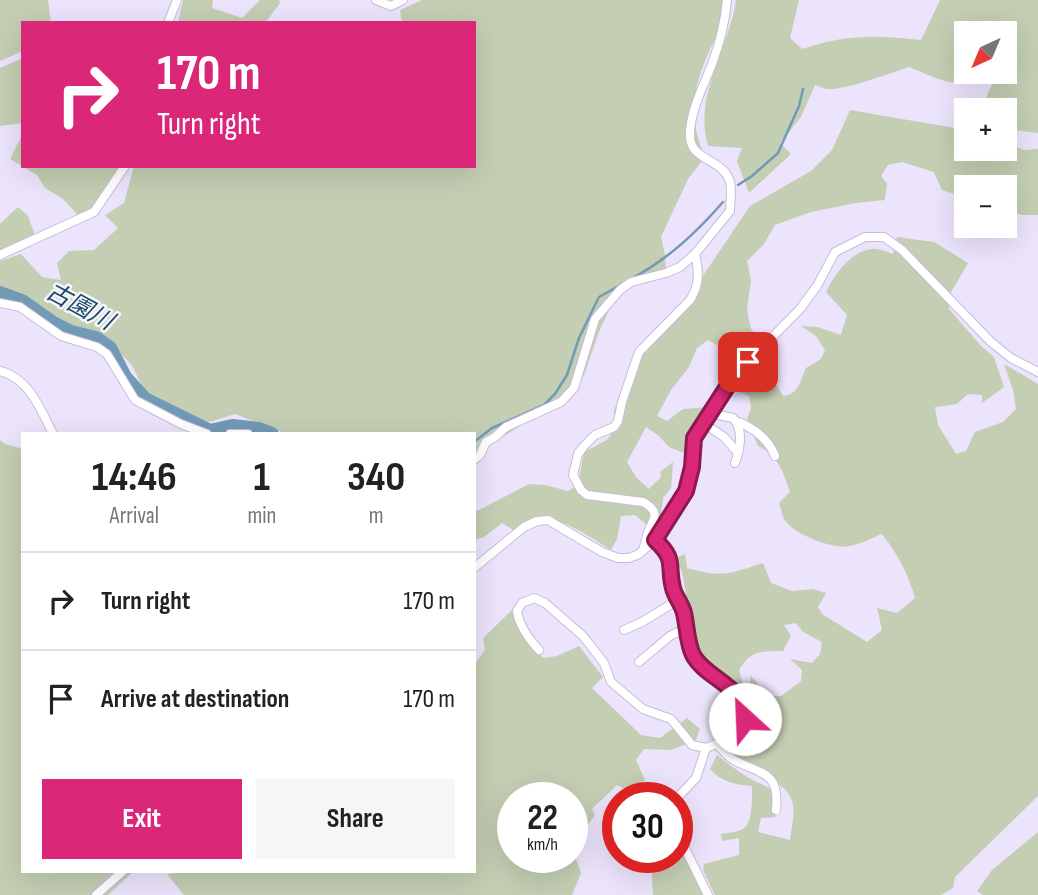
<!DOCTYPE html>
<html lang="en">
<head>
<meta charset="utf-8">
<style>
	body { margin:0; font-family:"Sofia Sans Condensed","Noto Sans JP",sans-serif; background:#f6f6f6; color:#222; height:100vh; display:flex; flex-direction:column; font-size:26px; white-space:nowrap }
	* { box-sizing:border-box; margin:0 }
	p { font-size:23px; color:#767676 }
	.icon { flex:none; width:38px; height:38px; fill:none; stroke:currentColor; stroke-width:2; stroke-linecap:round; stroke-linejoin:round }
	.map { position:relative; flex:1; overflow:hidden }
	.details { position:absolute; left:21px; top:432px; width:455px; height:441px; display:flex; flex-direction:column; background:#fff; border-radius:0px; box-shadow:0 7px 28px #0002 }
	.details>* { flex:none }
	.guide { position:absolute; left:21px; top:21px; width:455px; height:147px; border-radius:0px; box-shadow:0 7px 28px #0002; background:#db2777; color:#fff; overflow:hidden }
	.needle { width:46px; rotate:224deg }
	.controls { position:absolute; left:954px; top:21px; display:grid; gap:14px }
	.controls a { display:grid; place-items:center; width:63px; height:63px; border-radius:0px; background:#fff; box-shadow:0 7px 28px #0002; font-size:35px }
	.speed { position:absolute; left:497px; top:782px; display:flex; gap:14px; font-size:35px; font-weight:700; text-align:center }
	.speed>* { display:grid; place-content:center; width:91px; height:91px; border-radius:50%; background:#fff; box-shadow:0 7px 28px #0002; line-height:1 }
	.speed small { font-size:18px; font-weight:400 }
	.speed .limit { border:10px solid #d22; background:#fff; color:#111 }
	.pin { position:absolute; display:grid; place-items:center; width:60px; height:60px; color:#fff; margin:-30px; border-radius:14px; box-shadow:0 4px 10px #0006 }
	.me { position:absolute; width:77px; margin:-38px; rotate:335deg; stroke-linejoin:round; filter:drop-shadow(0 0 5px #0008) }
	.turn { display:flex; align-items:center; gap:24px; height:147px; padding:0 21px; font-size:32px }
	.turn .icon { width:91px; height:91px; stroke-width:2.5 }
	.turn b { display:block; font-size:49px; line-height:60px }
	.eta { display:flex; justify-content:space-evenly; align-items:center; height:119px; text-align:center }
	.eta b { font-size:42px; font-weight:700; line-height:49px }
	.primary-button { display:flex; gap:14px; margin-top:auto; padding:14px 21px }
	.primary-button a { flex:1; height:80px; border-radius:0px; background:#db2777; color:#fff; font-size:28px; font-weight:700; line-height:80px; text-align:center }
	.primary-button a+a { background:#f6f6f6; color:#222 }
	ul { padding:0; list-style:none }
	li { display:flex; align-items:center; gap:21px; height:98px; padding:0 21px; border-top:2px solid #e0e0e0 }
	li div { flex:1 }
	li b { display:block; font-size:26px }
	li em { font-style:normal }
	.map>svg:first-child { display:block }
</style>
</head>
<body>
<div class="map">
<svg width="1038" height="895" viewBox="0 0 1038 895">
	<rect width="100%" height="100%" fill="#ece4fc"/>
	<!-- green -->
	<g fill="#c3ceb3" fill-rule="evenodd">
		<polygon points="0,0 48,0 51,23 23,23 23,51 0,61"/>
		<polygon points="183,0 213,0 212,8 242,18 260,0 279,0 280,3 265,23 178,23"/>
		<path d="M422 0H730L731 5C707 60 678 95 705 157L688 179 661 237 665 255 666 269 630 286 613 302 599 332 584 375 570 395 486 447 474 460V434H287L235 414 209 422 180 412 145 393 132 365 110 343 61 329 15 299 0 295V261L21 254 42 277 61 280 57 263 69 251 94 250 118 228 105 215 124 203 134 166H474V23H402L400 10Z"/>
		<path d="M736 0H799L790 38 802 49C846 34 876 35 921 40L940 0H1038V133L1005 129 1004 110H982L981 108 998 72H1004V33H966V72H991C969 96 933 77 909 67 891 73 843 91 826 89 822 88 819 86 815 85L801 117 780 143 791 154 749 193 737 161 742 148 708 146C693 96 729 49 736 0Z"/>
		<polygon points="23,58 23,123 0,126 0,68"/>
		<path d="M850 110 966 130V149H1004L1005 143 1024 150 1038 149V215H1022L1005 209 1004 187H966V198L942 190 934 172 902 162 888 165 881 176 887 183 885 200 856 203 811 212 775 225 764 244 747 261 751 280 747 309 751 329 763 342 745 361 708 340 697 348 689 367 671 390 657 416 667 421 683 409 710 407 692 456 669 447 659 436 646 427 627 462 636 477 649 489 661 477 660 472 673 462 671 488 663 498 660 523 651 528 635 515 621 516 617 539 611 550C592 538 557 513 533 520 526 522 519 526 513 530L502 523 484 537 474 540V511L479 510 529 484 545 485 568 491 578 485 584 452 607 440 616 427 614 410 640 354 688 298 750 206 811 171 832 150Z"/>
		<polygon points="23,133 23,166 127,166 125,175 100,207 78,215 63,199 45,188 37,175 10,159"/>
		<polygon points="18,207 28,216 35,235 0,251 0,224"/>
		<path d="M897 237 934 242 968 263 950 294 949 309 981 346 994 357 1004 387 982 403V395L968 394 957 404 935 407 938 425 956 454 966 451 975 432 1003 422 1016 409 1013 390 1004 364 1038 384V796L955 877 953 888 941 895H715L703 870 704 864 739 855V838L722 841 721 834C728 833 738 832 743 829 753 824 752 795 752 786 736 785 721 782 710 769L717 755C727 763 738 771 749 778 766 788 787 789 775 817L761 818 758 832 790 840C791 828 796 812 792 801 785 777 743 772 729 749L751 732 752 717 750 675 769 696H781L801 681 802 670 790 659 812 663 820 654 822 642 803 632 796 623 784 625 791 636 783 651C762 651 751 650 739 670L746 698 730 697 691 649 681 617 686 594 682 572 676 558 685 554 687 568C722 578 729 574 763 563L771 583 792 591 813 589 826 593 818 607 822 614 867 642 882 630 877 608 897 613 915 598C908 573 898 555 882 534 872 538 861 544 850 546 834 550 792 534 784 519 782 515 781 508 779 503L790 492C783 472 778 455 758 446L747 419 751 408 749 396 737 391 766 361 759 374 768 385 777 386 783 396C800 394 800 380 806 368L821 359 825 350 816 336 801 326 818 327 841 335 847 315 826 292C834 275 850 252 871 249 879 248 886 252 893 254Z"/>
		<polygon points="0,440 5,444 23,449 23,872 133,872 108,895 0,895"/>
		<path d="M512 610 521 630 543 658 557 656 579 646 603 677 592 688 641 735 660 738 687 718 700 729 696 740 671 750 644 749 636 760 645 780 631 792 617 785 592 809 595 815 583 832 575 856 581 873 572 895H184L167 874 183 872H474V665L485 650 483 638ZM513 798H572V858H513Z"/>
		<polygon points="1038,832 1038,895 983,895 977,891 992,870"/>
		<polygon points="677,838 688,863 707,895 653,895 651,858 677,858"/>
	</g>
	<g fill="none" stroke-linecap="round" stroke-linejoin="round">
		<!-- stream -->
		<g stroke="#719ab7" stroke-width="2.5">
			<polyline points="738,185 752,176 778,153 799,106 803,89"/>
			<path d="M633 278C669 258 696 233 723 202"/>
			<polyline points="474,442 492,428 544,405 555,394 567,375 579,338 599,297 624,283"/>
		</g>
		<!-- river -->
		<polyline stroke="#719ab7" stroke-width="14" points="0,293 22,301 53,323 71,332 96,338 110,348 125,377 145,399 210,431 232,426 259,429 272,434"/>
		<defs>
			<g id="minor">
				<polyline points="376,0 391,6 403,0"/>
				<polyline points="168,23 177,0"/>
				<polyline points="0,255 94,212 125,166"/>
				<polyline points="0,303 20,307 61,336 97,347 107,354 135,400 181,424 207,434"/>
				<path d="M0 371C29 378 41 410 53 434"/>
				<path d="M712 411 718 415 733 418C744 430 740 449 735 463"/>
				<path d="M736 421C754 428 768 438 775 456"/>
				<polyline points="703,423 724,437 738,453"/>
				<polyline points="230,434 248,434"/>
				<polyline points="474,460 480,455 486,442 495,437 506,427 561,402 574,388 595,319 620,290 631,282 666,273 680,267 695,254"/>
				<path d="M655 540C677 560 667 565 673 588 675 597 682 604 684 613 687 625 687 638 691 650 699 674 747 688 745 714 745 731 720 743 706 748L696 778 677 798"/>
				<path d="M643 550C645 545 646 538 648 532 654 518 661 512 643 502L587 495 581 490 573 475 578 454 584 446 595 435 614 427 618 421 622 402 639 352 690 300C700 285 699 271 695 254L730 211C730 202 733 187 729 179 721 159 691 160 690 137 689 113 704 85 712 64 720 43 725 22 727 0"/>
				<polyline points="474,568 524,527 537,521 548,520 602,552 618,558 629,558 639,554 655,540 686,491 692,467 694,437 734,376 800,309 817,286 835,252 865,237 884,237 902,250 991,342 1011,358 1038,372"/>
				<polyline points="624,630 642,622 678,600"/>
				<path d="M539 650C529 639 519 626 517 611L522 603 534 598 545 603 583 636 604 663 611 682 643 709 671 719 692 745 706 748"/>
				<polyline points="639,662 670,636 686,628"/>
				<path d="M717 744C722 750 727 756 734 760 761 775 780 770 776 810"/>
				<polyline points="677,832 708,895"/>
				<polyline points="96,895 122,872"/>
			</g>
		</defs>
		<!-- minor casing -->
		<use href="#minor" stroke="#c6bcd9" stroke-width="10"/>
		<!-- minor -->
		<use href="#minor" stroke="#fff" stroke-width="8"/>
	</g>
	<g fill="none" stroke-linecap="round" stroke-linejoin="round">
		<defs>
			<path id="route" d="M745 719C747 687 706 679 693 655 687 642 687 626 684 613 682 604 675 597 673 588 667 565 677 560 655 540L686 491 692 467 694 438 734 376 748 362"/>
		</defs>
		<!-- route casing -->
		<use href="#route" stroke="#8e194d" stroke-width="18"/>
		<!-- route -->
		<use href="#route" stroke="#db2777" stroke-width="12"/>
	</g>
	<g text-anchor="middle" stroke-width="5" stroke-linejoin="round" paint-order="stroke">
		<!-- water labels -->
		<g font-size="24" font-style="italic" fill="#194b69" stroke="#f7f5fb">
			<text transform="translate(80 306) rotate(28)" y="8">古園川</text>
		</g>
	</g>
</svg>
<div class="controls">
<a><svg class="needle" viewBox="-14 -14 28 28"><path d="M0-13l5 13h-10z" fill="#e53935"/><path d="M0 13l5-13h-10z" fill="#767676"/></svg></a>
<a>+</a>
<a>−</a>
</div>
<div class="speed"><div>22<small>km/h</small></div><div class="limit">30</div></div>
<div class="pin" style="left:748px;top:362px;background:#d93025"><svg class="icon" aria-label="arrive" viewBox="0 0 24 24"><path d="M6 21V4h12l-3 4 3 4H6"/></svg></div>
<svg class="me" style="left:745px;top:719px" viewBox="-20 -20 40 40"><circle r="19" fill="#fff"/><path d="M0-13L10 11 0 6-10 11z" fill="#db2777"/></svg>
<div class="guide">
<div class="turn"><svg class="icon" aria-label="right" viewBox="0 0 24 24"><path d="M7 20v-9h11M14 6l5 5-5 5"/></svg><div><b>170 m</b>Turn right</div></div>
</div>
<section class="details">
<div class="eta">
<div><b>14:46</b><p>Arrival</p></div>
<div><b>1</b><p>min</p></div>
<div><b>340</b><p>m</p></div>
</div>
<ul>
<li><svg class="icon" aria-label="right" viewBox="0 0 24 24"><path d="M7 20v-9h11M14 6l5 5-5 5"/></svg><div><b>Turn right</b></div><em>170 m</em></li>
<li><svg class="icon" aria-label="arrive" viewBox="0 0 24 24"><path d="M6 21V4h12l-3 4 3 4H6"/></svg><div><b>Arrive at destination</b></div><em>170 m</em></li>
</ul>
<div class="primary-button"><a>Exit</a><a>Share</a></div>
</section>
</div>
</body>
</html>
